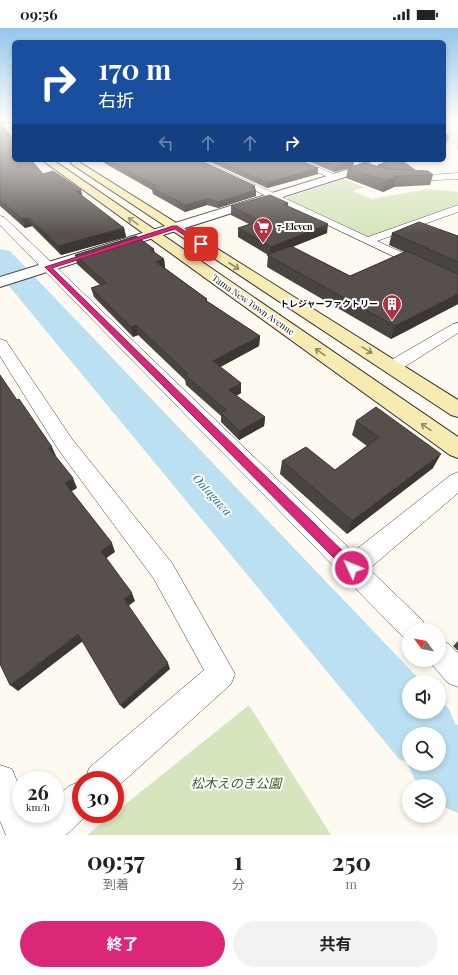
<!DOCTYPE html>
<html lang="ja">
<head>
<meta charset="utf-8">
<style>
	body { margin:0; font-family:"Playfair Display","Noto Sans JP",serif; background:#f2f2f2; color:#222; height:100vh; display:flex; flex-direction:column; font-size:15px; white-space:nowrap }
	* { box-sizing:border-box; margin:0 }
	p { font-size:13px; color:#767676 }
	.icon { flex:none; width:22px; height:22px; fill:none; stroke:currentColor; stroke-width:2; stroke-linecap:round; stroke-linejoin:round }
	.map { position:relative; height:807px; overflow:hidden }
	.panel { display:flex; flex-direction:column; background:#fff; flex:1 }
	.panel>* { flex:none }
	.guide { position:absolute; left:12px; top:12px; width:434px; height:122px; border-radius:6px; box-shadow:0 2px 6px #0003; background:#1a4fa0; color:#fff; overflow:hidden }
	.needle { width:26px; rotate:302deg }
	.fabs { position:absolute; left:402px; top:595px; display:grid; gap:8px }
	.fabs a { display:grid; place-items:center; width:44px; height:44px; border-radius:50%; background:#fff; box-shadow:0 2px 6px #0003; font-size:20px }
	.speed { position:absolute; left:12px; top:743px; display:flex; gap:8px; font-size:20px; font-weight:700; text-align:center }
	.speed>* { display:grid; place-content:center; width:52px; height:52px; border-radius:50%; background:#fff; box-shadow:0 2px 6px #0003; line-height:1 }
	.speed small { font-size:10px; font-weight:400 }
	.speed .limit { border:6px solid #d22; background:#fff; color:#111 }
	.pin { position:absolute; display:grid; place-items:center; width:34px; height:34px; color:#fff; margin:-17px; border-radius:8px; box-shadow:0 2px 6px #0006 }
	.me { position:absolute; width:44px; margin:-22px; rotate:314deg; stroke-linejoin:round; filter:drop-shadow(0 0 3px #0008) }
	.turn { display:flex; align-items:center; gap:14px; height:84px; padding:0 20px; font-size:18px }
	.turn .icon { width:52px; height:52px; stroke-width:2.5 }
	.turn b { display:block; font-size:28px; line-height:34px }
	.lanes { display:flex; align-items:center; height:38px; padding:0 20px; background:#0003; justify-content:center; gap:20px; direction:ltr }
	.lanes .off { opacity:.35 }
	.eta { display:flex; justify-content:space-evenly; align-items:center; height:68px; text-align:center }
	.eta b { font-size:24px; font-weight:700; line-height:28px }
	.action { display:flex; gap:8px; margin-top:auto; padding:8px 20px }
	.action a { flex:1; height:46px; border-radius:24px; background:#db2777; color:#fff; font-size:16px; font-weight:700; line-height:46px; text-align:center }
	.action a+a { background:#f2f2f2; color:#222 }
	.status { display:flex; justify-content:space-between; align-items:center; height:28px; padding:0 20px; background:#fff; direction:ltr }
	.status svg { height:11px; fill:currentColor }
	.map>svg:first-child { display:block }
</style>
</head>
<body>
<div class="status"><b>09:56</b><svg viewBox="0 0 49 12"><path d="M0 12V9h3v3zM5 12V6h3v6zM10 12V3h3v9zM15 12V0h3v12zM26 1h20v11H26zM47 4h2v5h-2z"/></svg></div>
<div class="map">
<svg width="458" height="807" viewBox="0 0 458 807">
	<rect width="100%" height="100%" fill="#fefaf1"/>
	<!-- green -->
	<g fill="#d5e5bd">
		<polygon points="343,151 364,159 353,163 372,171 428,161 458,164 458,176 369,209 288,173 288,169"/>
		<polygon points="249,677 331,807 87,807"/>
	</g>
	<!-- pitch -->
	<polygon fill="#e5eece" points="444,93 458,93 458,122 444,110"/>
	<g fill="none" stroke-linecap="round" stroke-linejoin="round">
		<!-- river -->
		<path fill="#bae0f1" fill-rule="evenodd" d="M0 221 10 223 422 654H409V684H439V671L449 681 455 696 458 697V785L439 777V758H420L414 750 407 734 399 731 0 247ZM409 706H439V736H409Z"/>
		<defs>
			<g id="minor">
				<polygon points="191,132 202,132 368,209 458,177 458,184 377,213 458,250 458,259"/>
				<polygon points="289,132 301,132 341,149 336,152 333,151"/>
				<path d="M347 132C362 132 374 144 390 146 412 150 436 146 458 145V151C424 152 372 160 347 132Z"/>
				<polygon points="0,188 4,189 353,524 451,447 458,444 458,465 369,541 423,593 427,602 409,602 409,613 405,611 0,197"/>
				<polygon points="458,295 458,305 398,343 392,344 386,343 384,339 386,335 453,296"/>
				<polygon points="0,311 6,313 72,411 172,535 235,646 231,656 115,761 115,752 85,752 89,740 204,642 154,551 58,421 0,328"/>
				<polygon points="439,612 449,616 458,625 458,659 448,655 428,632 439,632"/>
				<polygon points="0,737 12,741 21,763 21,786 31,786 33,790 38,786 55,786 55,771 69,758 81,753 81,786 88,786 66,807 6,807 0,793"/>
			</g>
			<polygon id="tertiary" points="379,132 394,132 392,134 0,259 0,249"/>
			<g id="secondary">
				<polygon points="42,132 53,132 458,409 458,430 450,427"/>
				<polygon points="76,132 458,372 458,389 451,387 73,137 71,135 73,133"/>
			</g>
		</defs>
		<!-- minor casing -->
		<use href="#minor" stroke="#414141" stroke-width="1"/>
		<!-- tertiary casing -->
		<use href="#tertiary" stroke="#414141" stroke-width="2"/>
		<!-- secondary casing -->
		<use href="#secondary" stroke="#303030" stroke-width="2"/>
		<!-- minor -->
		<use href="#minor" fill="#fff" fill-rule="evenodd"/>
		<!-- tertiary -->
		<use href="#tertiary" fill="#fff" fill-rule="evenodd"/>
		<!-- secondary -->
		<use href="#secondary" fill="#f8ebb2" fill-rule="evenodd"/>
	</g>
	<!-- wall -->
	<g fill="#4a4441">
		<polygon points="0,93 12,93 11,96 1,96 43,146 82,168 124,200 126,209 61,227 32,198 25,200 0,178"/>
		<polygon points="444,104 449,108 446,118 444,118"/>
		<polygon points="99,132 199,132 255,158 256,168 218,180 207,177 185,184 153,166 152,162"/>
		<polygon points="206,132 298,132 318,140 318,146 267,160"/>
		<polygon points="305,132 352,132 354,133 353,138 364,135 353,132 374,132 365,135 377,138 378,137 392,132 415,143 433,147 430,157 394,159 383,164 346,150 348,140 334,144"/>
		<polygon points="231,178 288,178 327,205 292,219 350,248 404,224 389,217 392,205 458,208 458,276 391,311 267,239 268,227 238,209 238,200 249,196 231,187"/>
		<polygon points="154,221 155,225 164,231 165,240 207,271 207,273 260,308 259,318 220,339 241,365 236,368 265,389 264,398 239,412 221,394 221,388 186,357 185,352 138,307 133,309 94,269 91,260 100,257 77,236 75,227"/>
		<polygon points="356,393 433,440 347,506 280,446 282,433 335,442 367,418 352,407"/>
		<polygon points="458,613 458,623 453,618"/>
	</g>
	<!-- shaded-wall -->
	<g fill="#3c3735">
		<polygon points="0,93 12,93 11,96 0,96"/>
		<polygon points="365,132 374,132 364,135"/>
		<polygon points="354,133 353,139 334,144 335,139"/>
		<polygon points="318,140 318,146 267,160 267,155"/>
		<polygon points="397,148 394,159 383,164 386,153"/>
		<polygon points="255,158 255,162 256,162 256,168 218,180 218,174 251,160"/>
		<polygon points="81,162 83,170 76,163"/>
		<polygon points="207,171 207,177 185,184 185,177"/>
		<polygon points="288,175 287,183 283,176"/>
		<polygon points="29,190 32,198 25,200 22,191"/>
		<polygon points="328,196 327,205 270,228 271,219"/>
		<polygon points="124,200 126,209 61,227 58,218"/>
		<polygon points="164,231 165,240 156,234"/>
		<polygon points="458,266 458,276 391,311 395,298"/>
		<polygon points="136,297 138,307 133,309 131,299"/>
		<polygon points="260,308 259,318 213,343 213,333"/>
		<polygon points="241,355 241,365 229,372 229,362"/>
		<polygon points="265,389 264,398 239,412 239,403"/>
		<polygon points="52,419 56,428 53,430 49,420"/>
		<polygon points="441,426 433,440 347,506 352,493"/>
		<polygon points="73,450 77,460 69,465 65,455"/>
		<polygon points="112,515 115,524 105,531 101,523"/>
		<polygon points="132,565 135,573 127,579 124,571"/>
		<polygon points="78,606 83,613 18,663 10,657"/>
		<polygon points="168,635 170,641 124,681 120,677"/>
	</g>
	<!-- building -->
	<g fill="#564f4c" stroke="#3c3735">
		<polygon points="0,94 14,111 14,132 31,132 43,146 53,143 81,162 76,163 124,200 58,218 29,190 22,191 0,172"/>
		<polygon points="444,104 449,108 444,108"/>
		<polygon points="108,132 199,132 255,158 251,160 256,162 218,174 207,171 185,177 152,160 156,158"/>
		<polygon points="217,132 298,132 318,140 267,155"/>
		<polygon points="318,132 352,132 354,133 335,139"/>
		<polygon points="392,132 401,132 415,142 391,141 378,137"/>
		<polygon points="365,135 387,141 428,143 433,147 397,148 386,153 348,140"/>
		<polygon points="270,167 288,175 283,176 328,196 271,219 238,200 260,193 231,178"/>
		<polygon points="419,194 458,208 458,234 392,205"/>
		<polygon points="136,208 154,221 151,222 164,231 156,234 207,271 205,272 260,308 213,333 241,355 229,362 265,389 239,403 221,385 226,382 185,347 188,346 136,297 131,299 91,260 106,255 75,227"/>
		<polygon points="291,218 350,248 407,223 458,246 458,266 395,298 267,227"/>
		<polygon points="0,347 17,372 19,371 52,419 49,420 73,450 65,455 112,515 101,523 132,565 124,571 168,635 120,677 78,606 10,657 0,636"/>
		<polygon points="376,379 441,426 352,493 282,433 306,419 335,442 379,409 356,393"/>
	</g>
	<!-- one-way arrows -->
	<defs><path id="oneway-shaft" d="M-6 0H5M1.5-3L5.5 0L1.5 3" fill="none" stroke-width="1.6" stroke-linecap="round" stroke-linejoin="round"/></defs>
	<g stroke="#8f8868">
		<use href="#oneway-shaft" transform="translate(133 193) rotate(-145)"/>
		<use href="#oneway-shaft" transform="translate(234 238) rotate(33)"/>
		<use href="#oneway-shaft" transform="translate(367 322) rotate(32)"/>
		<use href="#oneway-shaft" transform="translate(320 324) rotate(-145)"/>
		<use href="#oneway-shaft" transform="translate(426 399) rotate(-145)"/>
	</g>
	<!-- sky -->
	<linearGradient id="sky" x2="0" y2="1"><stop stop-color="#95c6ec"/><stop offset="0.45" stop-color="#fffdf9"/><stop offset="1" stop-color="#fffdf9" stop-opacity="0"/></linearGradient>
	<rect width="458" height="206" fill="url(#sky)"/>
	<!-- route -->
	<polygon fill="#db2777" stroke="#8e194d" points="173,198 177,198 204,216 199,217 175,201 52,240 356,536 358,540 356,544 352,546 348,544 45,239"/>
	<!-- icons -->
	<defs>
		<symbol id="supermarket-pin" viewBox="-11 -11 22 30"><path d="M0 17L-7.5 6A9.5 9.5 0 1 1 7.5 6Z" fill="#b23242" stroke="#fff"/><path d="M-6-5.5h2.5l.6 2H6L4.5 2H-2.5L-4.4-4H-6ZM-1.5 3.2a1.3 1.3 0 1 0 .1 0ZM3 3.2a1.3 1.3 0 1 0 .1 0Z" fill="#fff"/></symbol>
		<symbol id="building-pin" viewBox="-11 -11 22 30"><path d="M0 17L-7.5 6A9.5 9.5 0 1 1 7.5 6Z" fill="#b23242" stroke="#fff"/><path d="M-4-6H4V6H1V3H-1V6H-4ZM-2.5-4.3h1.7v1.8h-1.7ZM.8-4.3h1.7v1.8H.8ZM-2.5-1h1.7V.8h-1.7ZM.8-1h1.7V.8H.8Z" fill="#fff"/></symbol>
	</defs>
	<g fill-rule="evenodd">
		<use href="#supermarket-pin" x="252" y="188" width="22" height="30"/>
		<use href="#building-pin" x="381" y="265" width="22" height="30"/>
	</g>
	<g text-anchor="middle" stroke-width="4" stroke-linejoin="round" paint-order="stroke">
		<!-- far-poi labels -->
		<g font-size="9" font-weight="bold" fill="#0e0e0e" stroke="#fff" text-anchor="start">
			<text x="277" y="202">7-Eleven</text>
			<text x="378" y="279" text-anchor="end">トレジャーファクトリー</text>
		</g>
		<!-- far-street labels -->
		<g font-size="9" fill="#0e0e0e" stroke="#fff">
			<text transform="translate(253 277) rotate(35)" y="3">Tama New Town Avenue</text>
		</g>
		<!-- water labels -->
		<g font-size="12" font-style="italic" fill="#226b95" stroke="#fff">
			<text transform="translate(212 467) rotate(48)" y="4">Ootagawa</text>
		</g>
		<!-- near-park labels -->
		<g font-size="13" font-style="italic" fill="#356024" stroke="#fff">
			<text x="236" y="760">松木えのき公園</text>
		</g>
	</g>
</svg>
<div class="fabs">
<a><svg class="needle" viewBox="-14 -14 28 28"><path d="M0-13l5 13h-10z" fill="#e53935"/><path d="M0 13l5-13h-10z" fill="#767676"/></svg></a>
<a><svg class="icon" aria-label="sound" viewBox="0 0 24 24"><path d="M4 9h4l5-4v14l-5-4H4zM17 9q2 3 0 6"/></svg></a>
<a><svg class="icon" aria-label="search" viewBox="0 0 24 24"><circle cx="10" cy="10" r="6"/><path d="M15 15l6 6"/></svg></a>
<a><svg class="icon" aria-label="layers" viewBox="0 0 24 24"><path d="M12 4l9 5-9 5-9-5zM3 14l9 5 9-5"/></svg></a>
</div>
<div class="speed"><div>26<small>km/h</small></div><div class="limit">30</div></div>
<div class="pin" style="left:201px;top:216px;background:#d93025"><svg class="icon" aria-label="arrive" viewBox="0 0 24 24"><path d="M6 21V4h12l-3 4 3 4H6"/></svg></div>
<svg class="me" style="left:352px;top:540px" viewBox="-20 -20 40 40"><circle r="17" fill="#db2777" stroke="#fff" stroke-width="3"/><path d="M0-11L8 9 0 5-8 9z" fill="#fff"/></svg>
<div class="guide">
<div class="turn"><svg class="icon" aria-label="right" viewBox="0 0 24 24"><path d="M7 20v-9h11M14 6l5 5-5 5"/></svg><div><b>170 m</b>右折</div></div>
<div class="lanes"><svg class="icon off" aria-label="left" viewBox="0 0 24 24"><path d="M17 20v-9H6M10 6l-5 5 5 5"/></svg><svg class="icon off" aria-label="ahead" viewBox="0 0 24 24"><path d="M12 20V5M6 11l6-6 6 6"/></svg><svg class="icon off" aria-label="ahead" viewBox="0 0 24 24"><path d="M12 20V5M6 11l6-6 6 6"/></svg><svg class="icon" aria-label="right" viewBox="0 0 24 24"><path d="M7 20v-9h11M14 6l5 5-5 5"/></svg></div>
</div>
</div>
<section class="panel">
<div class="eta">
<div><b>09:57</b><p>到着</p></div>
<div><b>1</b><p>分</p></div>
<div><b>250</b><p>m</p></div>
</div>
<div class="action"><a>終了</a><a>共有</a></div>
</section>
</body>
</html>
